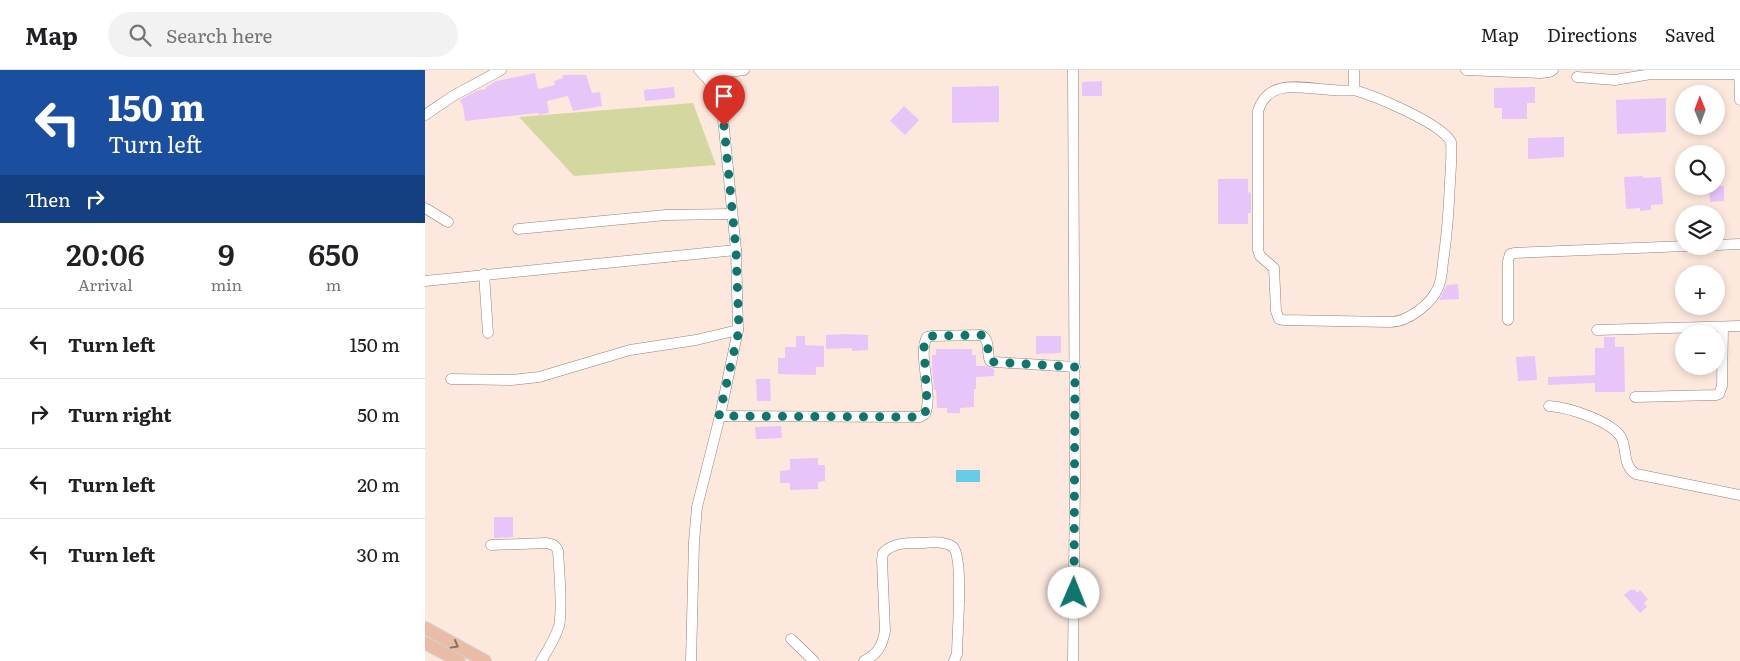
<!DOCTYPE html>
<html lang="en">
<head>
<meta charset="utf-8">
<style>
	body { margin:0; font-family:Literata,serif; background:#f2f2f2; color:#202124; height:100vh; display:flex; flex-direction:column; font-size:19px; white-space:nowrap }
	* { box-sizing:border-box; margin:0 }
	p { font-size:16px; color:#757577 }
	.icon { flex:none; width:28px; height:28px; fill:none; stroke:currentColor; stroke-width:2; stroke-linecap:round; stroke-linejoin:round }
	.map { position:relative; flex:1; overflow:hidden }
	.drawer { display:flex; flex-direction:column; background:#fff; width:425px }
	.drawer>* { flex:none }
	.guide { background:#1a4fa0; color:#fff; overflow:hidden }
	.needle { width:32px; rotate:359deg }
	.buttons { position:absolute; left:1250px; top:15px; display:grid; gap:10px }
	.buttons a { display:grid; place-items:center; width:50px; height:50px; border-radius:50%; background:#fff; box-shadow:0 2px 8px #0003; font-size:25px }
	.pin { position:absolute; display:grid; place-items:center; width:42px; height:42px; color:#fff; margin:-51px -21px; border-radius:50% 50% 50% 0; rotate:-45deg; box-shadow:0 0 5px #0007 }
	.pin .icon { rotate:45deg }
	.me { position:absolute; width:55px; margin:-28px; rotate:1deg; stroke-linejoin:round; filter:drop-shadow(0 0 4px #0008) }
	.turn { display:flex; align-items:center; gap:18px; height:105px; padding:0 25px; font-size:22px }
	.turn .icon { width:65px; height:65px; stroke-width:2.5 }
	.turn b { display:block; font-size:35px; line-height:42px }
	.then { display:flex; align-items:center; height:48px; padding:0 25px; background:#0003; gap:10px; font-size:19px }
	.eta { display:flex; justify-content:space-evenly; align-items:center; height:85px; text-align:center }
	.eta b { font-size:30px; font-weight:600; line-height:35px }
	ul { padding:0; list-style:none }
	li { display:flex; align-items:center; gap:15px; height:70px; padding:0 25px; border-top:1px solid #e0e0e0 }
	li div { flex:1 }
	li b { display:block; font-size:19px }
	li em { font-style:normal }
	header { display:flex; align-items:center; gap:30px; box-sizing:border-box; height:70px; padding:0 25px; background:#fff; border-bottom:1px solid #e0e0e0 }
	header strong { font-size:24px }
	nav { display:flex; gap:28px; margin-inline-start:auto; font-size:18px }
	.search { width:350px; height:45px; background:#f2f2f2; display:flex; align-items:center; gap:12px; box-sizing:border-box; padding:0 18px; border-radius:28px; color:#757577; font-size:19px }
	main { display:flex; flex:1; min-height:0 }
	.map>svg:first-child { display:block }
</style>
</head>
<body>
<header>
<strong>Map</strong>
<div class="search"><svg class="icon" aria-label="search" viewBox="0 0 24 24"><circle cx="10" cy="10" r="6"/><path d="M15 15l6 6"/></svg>Search here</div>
<nav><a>Map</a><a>Directions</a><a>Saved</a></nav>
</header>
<main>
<section class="drawer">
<div class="guide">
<div class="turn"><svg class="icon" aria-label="left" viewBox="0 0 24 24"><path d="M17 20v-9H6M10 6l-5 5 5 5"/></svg><div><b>150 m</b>Turn left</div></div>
<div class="then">Then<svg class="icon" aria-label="right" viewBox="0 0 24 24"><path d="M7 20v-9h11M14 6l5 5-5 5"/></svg></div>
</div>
<div class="eta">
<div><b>20:06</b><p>Arrival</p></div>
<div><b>9</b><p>min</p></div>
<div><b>650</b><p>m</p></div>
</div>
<ul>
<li><svg class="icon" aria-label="left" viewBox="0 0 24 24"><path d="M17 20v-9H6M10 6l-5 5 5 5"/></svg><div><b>Turn left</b></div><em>150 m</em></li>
<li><svg class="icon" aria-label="right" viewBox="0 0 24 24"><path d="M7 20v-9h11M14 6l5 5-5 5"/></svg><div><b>Turn right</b></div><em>50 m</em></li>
<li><svg class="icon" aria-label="left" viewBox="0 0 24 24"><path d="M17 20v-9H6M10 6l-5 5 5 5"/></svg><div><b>Turn left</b></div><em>20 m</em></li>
<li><svg class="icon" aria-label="left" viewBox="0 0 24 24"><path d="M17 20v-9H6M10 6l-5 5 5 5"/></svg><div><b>Turn left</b></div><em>30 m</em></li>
</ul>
</section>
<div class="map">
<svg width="1315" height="591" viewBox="0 0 1315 591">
	<rect width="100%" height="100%" fill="#fde8dd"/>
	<!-- green -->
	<polygon fill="#d5d7a1" points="268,33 291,95 149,106 94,47"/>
	<!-- water -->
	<rect fill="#68cce6" x="531" y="400" width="24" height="12"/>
	<!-- building -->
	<g fill="#e8c5f9">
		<polygon points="110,3 113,19 130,15 129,11 138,8 137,5 161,5 167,23 175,22 177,36 148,41 143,26 122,31 124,43 114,45 113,43 40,51 38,36 35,30 51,21 61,19 61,17 71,11"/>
		<polygon points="677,11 677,26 657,26 657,12"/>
		<polygon points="574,16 574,52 527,53 527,17"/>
		<polygon points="249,17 250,28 220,31 219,20"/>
		<polygon points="1110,17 1110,33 1102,33 1102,49 1077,49 1077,38 1069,38 1069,18"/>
		<polygon points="1241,28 1241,62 1192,64 1191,30"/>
		<polygon points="479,36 494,50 480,65 465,51"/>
		<polygon points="1139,67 1139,87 1103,89 1103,68"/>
		<polygon points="1218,106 1218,108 1236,107 1238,134 1226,135 1226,140 1215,141 1215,138 1201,139 1199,107"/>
		<polygon points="793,109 823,109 823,122 826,123 826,143 823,143 823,154 793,154"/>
		<polygon points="1284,116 1299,116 1299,131 1285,132"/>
		<polygon points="1033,214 1034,229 1014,230 1022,215"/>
		<polygon points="421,264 443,265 443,280 427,281 427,278 401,279 401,265"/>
		<polygon points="371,266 380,266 380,275 399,276 399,297 391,297 391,305 353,304 353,288 360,288 360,277 371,277"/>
		<polygon points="611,266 636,266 636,283 611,284"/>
		<polygon points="1179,267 1190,267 1190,277 1199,277 1200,322 1170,322 1170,313 1123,315 1123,307 1170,305 1170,278 1179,278"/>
		<polygon points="511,279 547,279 547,285 551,285 551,296 561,296 569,299 569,306 551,307 551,319 549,319 549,337 535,338 535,343 522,343 522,338 512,338 511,320 509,320 507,297 507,285 511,285"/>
		<polygon points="1110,286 1112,310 1093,311 1091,287"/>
		<polygon points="331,309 345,309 346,331 332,331"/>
		<polygon points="356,356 357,368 331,369 330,357"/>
		<polygon points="393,388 393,395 400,395 400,411 393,412 393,419 365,420 365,413 355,413 355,401 365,400 365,389"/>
		<polygon points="69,447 88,447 88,467 69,468"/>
		<polygon points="1206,519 1207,521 1209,519 1212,523 1215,520 1223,529 1219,533 1222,537 1215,543 1199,525"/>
	</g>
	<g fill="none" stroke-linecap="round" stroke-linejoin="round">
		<defs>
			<g id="minor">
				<polyline points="648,0 650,411 648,591"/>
				<polyline points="1041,0 1115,3 1124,2 1128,0"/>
				<polyline points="1314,0 1315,30"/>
				<polyline points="280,5 319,0"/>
				<polyline points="1152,7 1190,10 1226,4 1314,4"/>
				<path d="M929 20C950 26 1016 53 1026 72 1027 85 1026 98 1025 111 1024 138 1022 165 1018 192 1017 200 1017 210 1013 218 1006 234 983 252 965 252L858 250 854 249 851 241 849 198 835 186 833 180V41C846 0 893 25 929 20V0"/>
				<polyline points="0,45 28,26 76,0"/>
				<polyline points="0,138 23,152"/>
				<polyline points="93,159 241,145 307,144"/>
				<polyline points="1291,175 1315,174"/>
				<polyline points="59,204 63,263"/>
				<polyline points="0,211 311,180"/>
				<polyline points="1083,250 1083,191 1085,184 1089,183 1261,176"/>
				<polyline points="1172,260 1315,256"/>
				<polyline points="26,309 87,310 114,307 205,280 271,270 313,260"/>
				<polyline points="1210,327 1291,325 1294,324 1297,316 1298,257"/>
				<path d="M1124 336C1142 337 1188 351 1197 369 1202 382 1198 396 1211 404L1315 425"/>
				<path d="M295 346 495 347 500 344C509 325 492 284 502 267L506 266 556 265C566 270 561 282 565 291L569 292 650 297"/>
				<path d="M66 475 121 473C127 474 131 475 133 481 134 501 138 538 134 556 130 569 123 580 116 591"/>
				<polyline points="366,569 389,591"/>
				<path d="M266 591 269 472 272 437 295 346 313 260 311 180 297 38C293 22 286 11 274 0"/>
				<path d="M439 591C453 584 457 576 460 561L457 490 458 483C469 472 483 473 498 473 507 472 520 471 528 477 539 488 532 566 532 584L529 591"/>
			</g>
			<g id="major">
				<polyline points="0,558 60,591"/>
				<polyline points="0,573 34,591"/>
			</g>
		</defs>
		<!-- minor casing -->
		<use href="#minor" stroke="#948178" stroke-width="11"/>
		<!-- major casing -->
		<use href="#major" stroke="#d4d2d1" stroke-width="14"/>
		<!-- minor -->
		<use href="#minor" stroke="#fff" stroke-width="10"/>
		<!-- major -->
		<use href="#major" stroke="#e8bca7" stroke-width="12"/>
	</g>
	<!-- one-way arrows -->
	<defs><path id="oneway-chevron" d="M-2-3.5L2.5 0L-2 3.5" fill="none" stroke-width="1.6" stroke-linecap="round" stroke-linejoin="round" transform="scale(1.25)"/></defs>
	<use stroke="#887064" href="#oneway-chevron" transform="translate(30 575) rotate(29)"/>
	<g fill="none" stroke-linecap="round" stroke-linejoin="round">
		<!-- route -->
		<path stroke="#0f766e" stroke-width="9" stroke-dasharray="0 16.2" d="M299 56 311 180 314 260 294 346 495 347 500 344 502 333 499 276 502 267 506 266 556 265C566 270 561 282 565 291L569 292 650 297 649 523"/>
	</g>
</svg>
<div class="buttons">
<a><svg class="needle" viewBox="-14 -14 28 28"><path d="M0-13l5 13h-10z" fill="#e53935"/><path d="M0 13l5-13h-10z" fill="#757577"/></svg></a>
<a><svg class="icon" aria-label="search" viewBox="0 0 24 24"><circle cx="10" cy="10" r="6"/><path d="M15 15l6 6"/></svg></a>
<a><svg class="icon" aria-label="layers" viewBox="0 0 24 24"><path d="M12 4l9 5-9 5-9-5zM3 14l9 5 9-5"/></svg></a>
<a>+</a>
<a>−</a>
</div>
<div class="pin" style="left:299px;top:56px;background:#d93025"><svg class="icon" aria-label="arrive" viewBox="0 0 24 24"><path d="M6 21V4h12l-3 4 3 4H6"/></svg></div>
<svg class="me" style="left:649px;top:523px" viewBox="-20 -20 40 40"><circle r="19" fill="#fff"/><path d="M0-13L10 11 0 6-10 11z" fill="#0f766e"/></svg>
</div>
</main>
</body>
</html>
